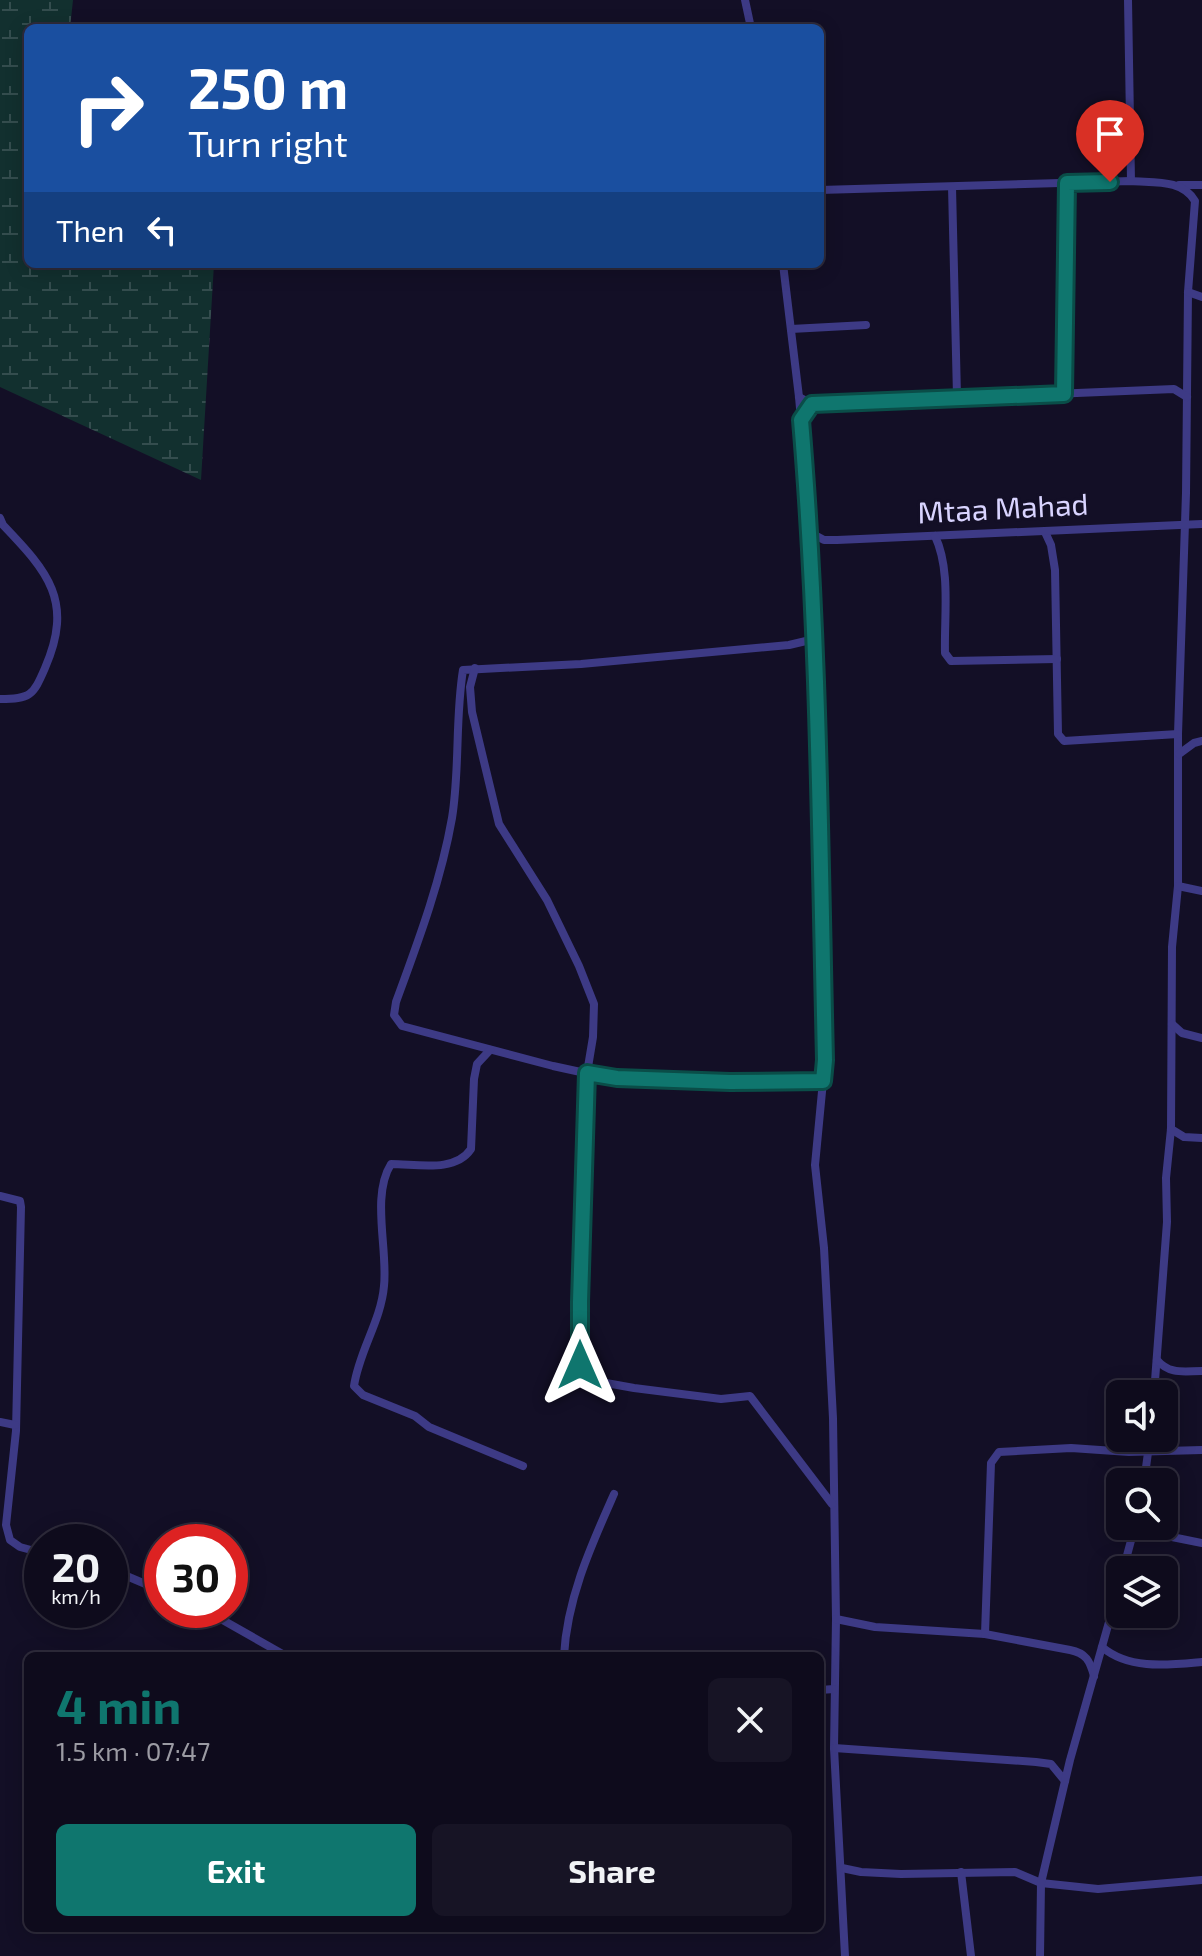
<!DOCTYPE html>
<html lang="en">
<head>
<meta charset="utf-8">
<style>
	body { margin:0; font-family:"Exo 2",sans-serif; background:#171425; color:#f1f3f6; height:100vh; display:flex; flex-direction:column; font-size:30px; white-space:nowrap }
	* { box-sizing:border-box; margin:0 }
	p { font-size:26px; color:#9b9ba3 }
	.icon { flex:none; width:44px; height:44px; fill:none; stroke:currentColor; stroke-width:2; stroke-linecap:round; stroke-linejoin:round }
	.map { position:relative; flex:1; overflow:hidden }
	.side { position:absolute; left:24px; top:1652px; width:800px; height:280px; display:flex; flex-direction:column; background:#0e0b1c; border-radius:12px; box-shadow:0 4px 20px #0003,0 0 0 2px #2e2b3b }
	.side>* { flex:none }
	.hud { position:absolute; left:24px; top:24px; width:800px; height:244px; border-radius:12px; box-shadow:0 4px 20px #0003,0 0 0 2px #2e2b3b; background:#1a4fa0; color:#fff; overflow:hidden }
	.fabs { position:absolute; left:1106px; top:1380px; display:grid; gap:16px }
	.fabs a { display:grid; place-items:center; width:72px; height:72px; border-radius:12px; background:#0e0b1c; box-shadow:0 4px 20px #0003,0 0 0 2px #2e2b3b; font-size:40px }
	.speed { position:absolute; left:24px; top:1524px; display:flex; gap:16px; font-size:40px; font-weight:700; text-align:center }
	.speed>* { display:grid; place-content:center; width:104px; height:104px; border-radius:50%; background:#0e0b1c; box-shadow:0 4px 20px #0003,0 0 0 2px #2e2b3b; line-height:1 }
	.speed small { font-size:20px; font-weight:400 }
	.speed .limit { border:12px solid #d22; background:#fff; color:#111 }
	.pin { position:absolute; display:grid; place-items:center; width:68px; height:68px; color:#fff; margin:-82px -34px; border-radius:50% 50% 50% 0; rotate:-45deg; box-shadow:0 0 8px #0007 }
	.pin .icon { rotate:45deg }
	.me { position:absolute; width:88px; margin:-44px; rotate:0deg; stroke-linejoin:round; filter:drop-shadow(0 0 6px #0008) }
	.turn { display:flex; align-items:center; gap:28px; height:168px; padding:0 32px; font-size:36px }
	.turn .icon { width:104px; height:104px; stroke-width:2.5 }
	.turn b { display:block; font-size:56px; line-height:68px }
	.then { display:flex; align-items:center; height:76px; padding:0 32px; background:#0003; gap:16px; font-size:30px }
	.round { display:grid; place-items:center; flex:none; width:84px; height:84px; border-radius:12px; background:#171425 }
	.overview { display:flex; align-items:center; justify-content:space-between; height:136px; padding:0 32px }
	h1 { font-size:48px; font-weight:700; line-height:60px; color:#0f766e }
	.button { display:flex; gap:16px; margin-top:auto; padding:16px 32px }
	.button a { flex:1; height:92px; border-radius:12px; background:#0f766e; color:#fff; font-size:32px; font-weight:700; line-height:92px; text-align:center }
	.button a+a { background:#171425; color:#f1f3f6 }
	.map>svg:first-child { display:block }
</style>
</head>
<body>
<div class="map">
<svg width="1202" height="1956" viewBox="0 0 1202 1956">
	<defs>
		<pattern id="wetland-marsh" width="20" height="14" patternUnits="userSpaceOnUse" patternTransform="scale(2)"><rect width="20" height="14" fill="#12302f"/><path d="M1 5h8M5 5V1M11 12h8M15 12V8" fill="none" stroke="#344d4e"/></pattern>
	</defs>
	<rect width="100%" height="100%" fill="#130f26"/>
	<!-- wetland -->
	<polygon fill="url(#wetland-marsh)" points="0,0 73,0 70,28 28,28 28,264 214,264 201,480 0,387"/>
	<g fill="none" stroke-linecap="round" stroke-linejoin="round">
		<!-- minor -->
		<g stroke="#3d3a85" stroke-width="8">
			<polyline points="745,0 751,28"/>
			<polyline points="1128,0 1131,181"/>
			<polyline points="1179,185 1202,185"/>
			<polyline points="952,187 957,396"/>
			<path d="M820 190 1131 181C1154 183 1182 179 1195 201L1188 292 1186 493 1178 734V886L1172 947 1171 1129 1166 1178 1167 1222 1154 1394"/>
			<polyline points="783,264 799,397 811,533 825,1060 815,1165 824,1248 833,1418 836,1619 834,1748 845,1956"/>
			<polyline points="1188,292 1202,297"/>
			<polyline points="791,329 866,325"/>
			<polyline points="1064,394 1067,183"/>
			<polyline points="799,397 812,404 1174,389 1187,397"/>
			<path d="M0 518 3 525C48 572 74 601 45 668 33 696 30 699 0 699"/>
			<polyline points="1045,532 1051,545 1055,570 1058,734 1064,741 1178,734"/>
			<polyline points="811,533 824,540 837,540 1202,524"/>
			<path d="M935 536C951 570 944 616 945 653L951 661 1057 659"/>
			<path d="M813 635 806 641 789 645 581 664 463 670C455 719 460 769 452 818 441 881 418 942 396 1002L394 1015 402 1026 553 1066 599 1076 730 1082 823 1081"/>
			<polyline points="475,668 470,687 472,712 499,824 547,900 579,966 594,1004 593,1037 587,1073 580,1302 579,1354 583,1371 595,1381 634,1388 721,1399 750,1396 832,1504"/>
			<polyline points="1179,754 1194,743 1202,741"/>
			<polyline points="1178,886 1202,891"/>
			<polyline points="1172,1024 1182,1033 1202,1038"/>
			<path d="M490 1050 477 1064 474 1079 471 1149C455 1173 417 1164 391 1164 371 1196 388 1249 384 1286 381 1321 359 1351 354 1386L363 1395 415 1416 429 1427 523 1466"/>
			<polyline points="1171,1129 1184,1137 1202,1138"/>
			<polyline points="0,1196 20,1201 21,1207 16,1431 6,1525 10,1540 20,1547 42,1553"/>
			<path d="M1157 1360C1170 1375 1184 1371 1202 1371"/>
			<polyline points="0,1422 15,1425"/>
			<polyline points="1144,1482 1150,1438"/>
			<polyline points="1147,1526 1167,1536 1202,1543"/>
			<polyline points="110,1569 162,1591"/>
			<polyline points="1123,1570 1135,1526"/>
			<polyline points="205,1610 286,1656"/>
			<path d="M836 1619 875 1627 985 1634 1070 1650C1086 1653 1090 1661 1094 1676"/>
			<polyline points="985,1634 991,1463 999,1452 1071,1448 1129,1452 1202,1450"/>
			<path d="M1102 1647C1129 1670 1168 1665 1202 1662"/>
			<path d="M564 1656C567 1598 591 1546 614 1494"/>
			<polyline points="820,1690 834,1689"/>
			<polyline points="834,1748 1036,1762 1051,1764 1065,1781"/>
			<polyline points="842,1868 861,1872 901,1874 1015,1872 1041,1883 1098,1889 1202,1880"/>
			<polyline points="961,1872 971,1956"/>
			<polyline points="1040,1956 1041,1883 1070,1760 1120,1583"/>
		</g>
	</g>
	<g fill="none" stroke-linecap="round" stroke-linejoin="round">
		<defs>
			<path id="route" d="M580 1365V1302L587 1073 617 1078 730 1082 823 1081 825 1060C820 846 819 633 801 420L812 404 1064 394 1067 183 1110 182"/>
		</defs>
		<!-- route casing -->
		<use href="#route" stroke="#0a4d48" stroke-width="20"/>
		<!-- route -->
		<use href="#route" stroke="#0f766e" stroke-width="14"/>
	</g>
	<g text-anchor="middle" stroke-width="6" stroke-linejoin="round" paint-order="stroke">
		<!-- street labels -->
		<g font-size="30" fill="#d9d4ff" stroke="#130f26">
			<text transform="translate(1003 509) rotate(-3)" y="10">Mtaa Mahad</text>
		</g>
	</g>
</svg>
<div class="fabs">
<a><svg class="icon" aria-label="sound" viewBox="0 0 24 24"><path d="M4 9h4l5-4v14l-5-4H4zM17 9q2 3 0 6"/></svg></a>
<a><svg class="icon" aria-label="search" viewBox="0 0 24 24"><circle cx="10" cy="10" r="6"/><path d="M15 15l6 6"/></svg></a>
<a><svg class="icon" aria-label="layers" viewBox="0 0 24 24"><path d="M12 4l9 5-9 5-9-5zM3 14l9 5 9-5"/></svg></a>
</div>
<div class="speed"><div>20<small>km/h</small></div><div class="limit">30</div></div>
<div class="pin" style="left:1110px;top:182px;background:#d93025"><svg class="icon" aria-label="arrive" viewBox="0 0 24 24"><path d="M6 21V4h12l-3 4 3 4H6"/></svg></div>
<svg class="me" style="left:580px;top:1365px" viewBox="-20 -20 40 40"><path d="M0-17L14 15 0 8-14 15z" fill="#0f766e" stroke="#fff" stroke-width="4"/></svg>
<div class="hud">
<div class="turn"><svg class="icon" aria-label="right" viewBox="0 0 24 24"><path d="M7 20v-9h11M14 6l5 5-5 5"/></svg><div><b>250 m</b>Turn right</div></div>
<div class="then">Then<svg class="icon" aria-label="left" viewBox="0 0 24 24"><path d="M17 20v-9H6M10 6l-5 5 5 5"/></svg></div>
</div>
<section class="side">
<div class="overview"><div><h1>4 min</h1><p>1.5 km · 07:47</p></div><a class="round"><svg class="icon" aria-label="close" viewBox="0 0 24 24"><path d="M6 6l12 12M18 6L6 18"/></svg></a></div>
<div class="button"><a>Exit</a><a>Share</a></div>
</section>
</div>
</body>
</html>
